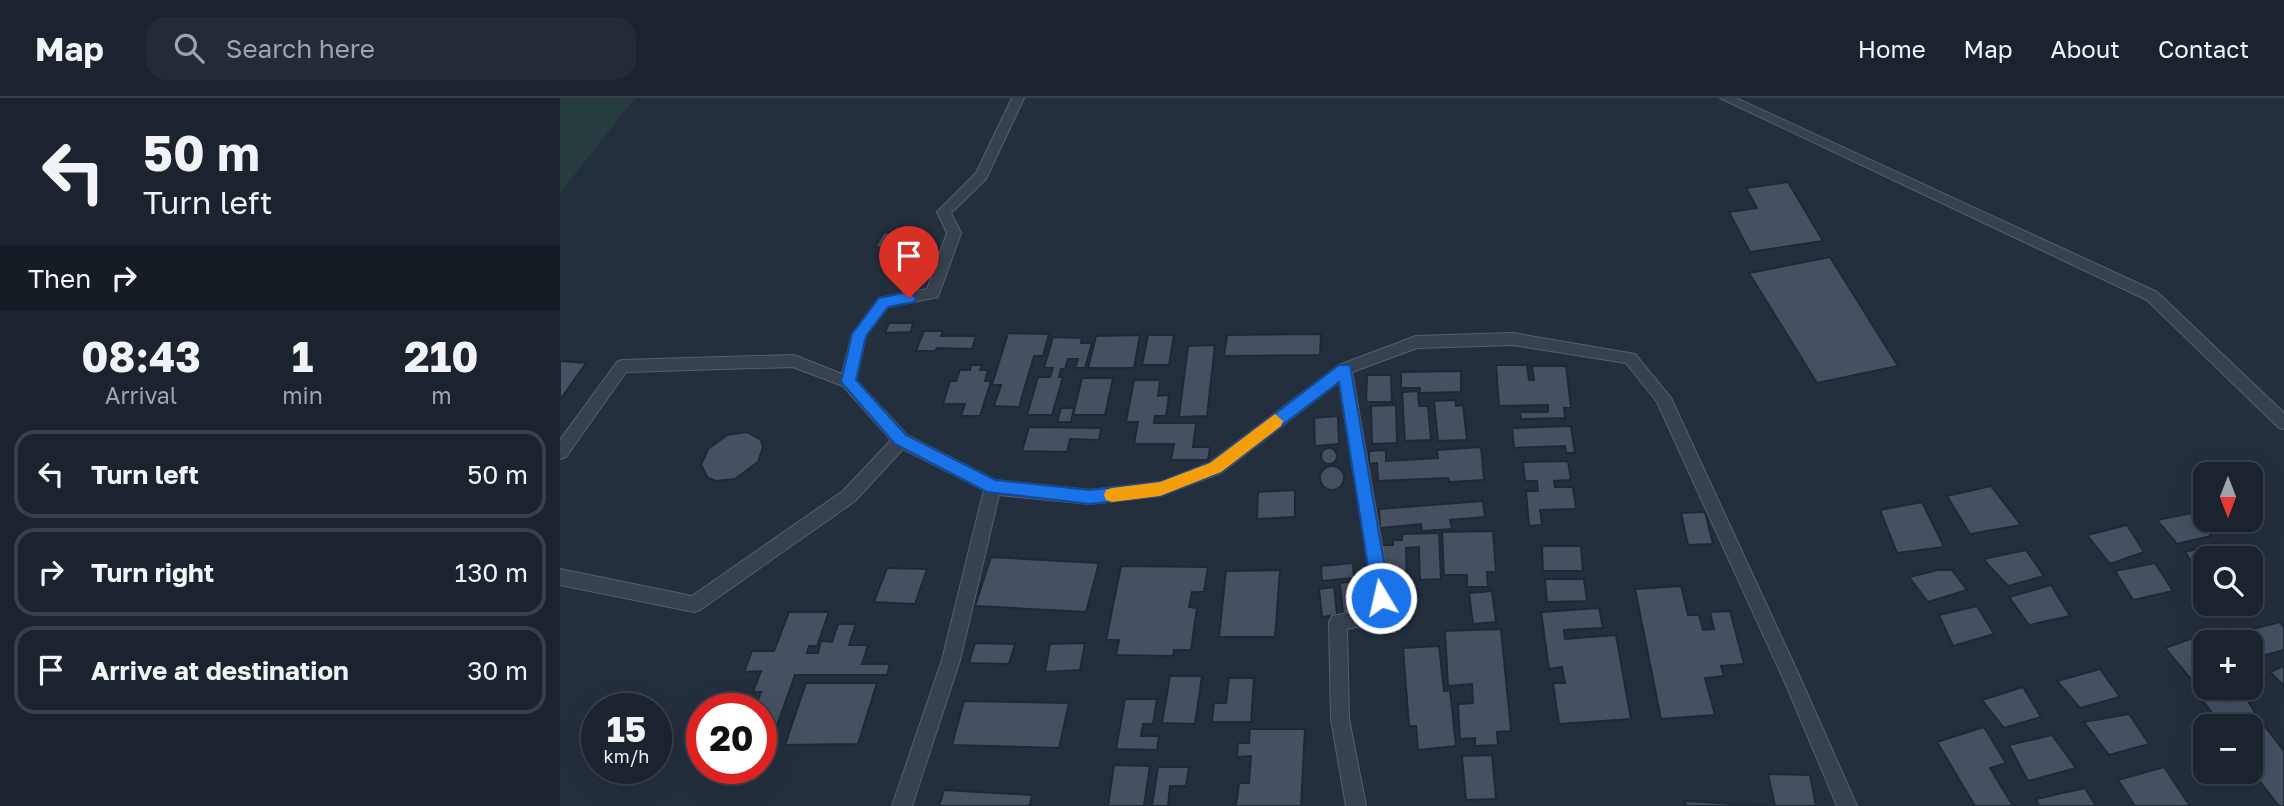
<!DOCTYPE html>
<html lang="en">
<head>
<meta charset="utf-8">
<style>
	body { margin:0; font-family:"Golos Text",sans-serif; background:#242b36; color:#f1f3f6; height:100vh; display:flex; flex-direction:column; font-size:26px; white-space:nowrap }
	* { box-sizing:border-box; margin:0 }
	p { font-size:23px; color:#a0a4aa }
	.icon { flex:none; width:38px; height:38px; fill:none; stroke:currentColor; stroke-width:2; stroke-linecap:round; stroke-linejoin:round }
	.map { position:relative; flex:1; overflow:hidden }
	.sheet { display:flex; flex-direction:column; background:#1b232e; width:560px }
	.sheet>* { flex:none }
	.top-card { background:#1b232e; color:#f1f3f6; overflow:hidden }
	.needle { width:46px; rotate:180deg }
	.fabs { position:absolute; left:1633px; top:364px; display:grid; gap:14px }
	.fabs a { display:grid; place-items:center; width:70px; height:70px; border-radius:14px; background:#1b232e; box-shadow:0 7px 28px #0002,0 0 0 2px #39404a; font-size:35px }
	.speed { position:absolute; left:21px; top:595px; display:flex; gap:14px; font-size:35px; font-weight:700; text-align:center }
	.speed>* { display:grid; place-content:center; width:91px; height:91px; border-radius:50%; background:#1b232e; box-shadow:0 7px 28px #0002,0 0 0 2px #39404a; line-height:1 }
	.speed small { font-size:18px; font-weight:400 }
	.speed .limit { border:10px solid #d22; background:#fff; color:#111 }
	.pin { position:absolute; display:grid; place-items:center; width:60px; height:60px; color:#fff; margin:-72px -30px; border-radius:50% 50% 50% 0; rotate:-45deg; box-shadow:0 0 7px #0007 }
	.pin .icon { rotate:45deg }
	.me { position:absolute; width:77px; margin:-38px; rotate:351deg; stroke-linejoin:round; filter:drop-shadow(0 0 5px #0008) }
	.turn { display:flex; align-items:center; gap:24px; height:147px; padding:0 28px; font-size:32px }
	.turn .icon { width:91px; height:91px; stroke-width:2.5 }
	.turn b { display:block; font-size:49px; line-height:60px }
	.then { display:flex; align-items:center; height:66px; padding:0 28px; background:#0003; gap:14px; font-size:26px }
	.eta { display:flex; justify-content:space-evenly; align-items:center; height:119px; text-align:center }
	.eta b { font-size:42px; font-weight:700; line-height:49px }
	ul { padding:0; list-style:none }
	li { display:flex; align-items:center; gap:21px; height:88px; margin:0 14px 10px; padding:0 14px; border:4px solid #39404a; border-radius:21px }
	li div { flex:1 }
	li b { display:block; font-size:26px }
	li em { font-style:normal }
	header { display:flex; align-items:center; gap:42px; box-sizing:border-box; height:98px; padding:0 35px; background:#1b232e; border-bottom:2px solid #39404a }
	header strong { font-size:33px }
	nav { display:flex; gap:38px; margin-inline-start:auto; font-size:24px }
	.search { width:490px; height:63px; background:#242b36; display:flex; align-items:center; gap:18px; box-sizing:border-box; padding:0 24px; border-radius:21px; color:#a0a4aa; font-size:26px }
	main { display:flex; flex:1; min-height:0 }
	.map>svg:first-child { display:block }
</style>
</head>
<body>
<header>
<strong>Map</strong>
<div class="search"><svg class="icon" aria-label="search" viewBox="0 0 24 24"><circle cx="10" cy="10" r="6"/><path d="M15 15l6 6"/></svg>Search here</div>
<nav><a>Home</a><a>Map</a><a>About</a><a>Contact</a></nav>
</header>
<main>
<section class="sheet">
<div class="top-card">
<div class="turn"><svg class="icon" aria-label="left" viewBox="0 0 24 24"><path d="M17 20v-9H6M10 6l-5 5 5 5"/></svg><div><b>50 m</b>Turn left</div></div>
<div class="then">Then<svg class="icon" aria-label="right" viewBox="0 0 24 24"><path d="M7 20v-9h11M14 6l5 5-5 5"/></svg></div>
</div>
<div class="eta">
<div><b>08:43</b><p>Arrival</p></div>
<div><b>1</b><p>min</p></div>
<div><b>210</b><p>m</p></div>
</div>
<ul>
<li><svg class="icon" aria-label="left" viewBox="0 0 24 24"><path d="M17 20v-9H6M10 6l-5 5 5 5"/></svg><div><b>Turn left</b></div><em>50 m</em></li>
<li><svg class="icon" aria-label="right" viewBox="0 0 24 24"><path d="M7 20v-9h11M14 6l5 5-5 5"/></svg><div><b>Turn right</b></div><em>130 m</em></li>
<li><svg class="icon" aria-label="arrive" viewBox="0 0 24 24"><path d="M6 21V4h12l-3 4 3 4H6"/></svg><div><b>Arrive at destination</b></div><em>30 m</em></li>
</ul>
</section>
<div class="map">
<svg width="1724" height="708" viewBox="0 0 1724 708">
	<rect width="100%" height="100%" fill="#242f3e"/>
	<!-- green -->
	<polygon fill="#263c3f" points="0,0 75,0 0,95"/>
	<!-- building -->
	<g fill="#455162" stroke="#1f2835" stroke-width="2">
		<polygon points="1228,84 1263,143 1190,154 1169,114 1197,110 1186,90"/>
		<polygon points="324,134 345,136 337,151 315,149"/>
		<polygon points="1270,159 1338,268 1257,285 1189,175"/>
		<polygon points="329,225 353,225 351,234 325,235"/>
		<polygon points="364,233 383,233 381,238 416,238 412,251 377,250 375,253 356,253"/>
		<polygon points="448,235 489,236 483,258 474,258 459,309 434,308 441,287 432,287"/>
		<polygon points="761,236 760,257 664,258 667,237"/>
		<polygon points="580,237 574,270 528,270 536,238"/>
		<polygon points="588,237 614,237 609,267 582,267"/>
		<polygon points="493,239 522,240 521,245 532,245 525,270 515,270 518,261 508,261 505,271 501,271 499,279 503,279 492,317 467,317 478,279 490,279 493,270 484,270"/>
		<polygon points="655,247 647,318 619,319 628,248"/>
		<polygon points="0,263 26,265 0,302"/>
		<polygon points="411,267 422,267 420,272 428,272 425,283 431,283 420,318 401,318 405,306 383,306 390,283 396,283 400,272 410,272"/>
		<polygon points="936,267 967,267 969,282 974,282 972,268 1006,268 1011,310 1004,310 1005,320 961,321 960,314 988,314 988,307 939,308"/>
		<polygon points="901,273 901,294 860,295 860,290 841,290 841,274"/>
		<polygon points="807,277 831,277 832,304 806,304"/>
		<polygon points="522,280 553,280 545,317 513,317"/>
		<polygon points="574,282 600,282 598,298 609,297 606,318 595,318 594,325 636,325 633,349 650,349 648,362 611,362 614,346 574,346 578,324 566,324"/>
		<polygon points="858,293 859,308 868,308 871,342 845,343 842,294"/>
		<polygon points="895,302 896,308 903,307 907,342 878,343 874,303"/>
		<polygon points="836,307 837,345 812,346 811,308"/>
		<polygon points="501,310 514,310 511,324 497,324"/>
		<polygon points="778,318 779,346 755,348 754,320"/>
		<polygon points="1011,328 1015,355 1006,355 1005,348 954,350 952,330"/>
		<polygon points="469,329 541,330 539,342 510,341 507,354 462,353"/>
		<polygon points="187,334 201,342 203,349 198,364 175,381 156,383 148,380 141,367 148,351 167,337"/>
		<polygon points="921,349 924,382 889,384 888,380 818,383 817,365 809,366 809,353 826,352 826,363 878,360 877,352"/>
		<circle cx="769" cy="358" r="8"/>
		<polygon points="1008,363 1011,382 994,383 995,389 1013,389 1016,411 980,412 982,427 969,428 966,393 978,393 977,383 965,383 963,364"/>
		<circle cx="772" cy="380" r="12"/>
		<polygon points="1431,388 1461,427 1410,436 1387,398"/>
		<polygon points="735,392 735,419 697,421 698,394"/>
		<polygon points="923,403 925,419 890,422 892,431 862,433 861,426 820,430 819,411"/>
		<polygon points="1362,404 1384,449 1337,455 1320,412"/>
		<polygon points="1145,414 1153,446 1128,447 1121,415"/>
		<polygon points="1637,414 1651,438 1617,446 1597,422"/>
		<polygon points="1567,427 1584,454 1550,466 1527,437"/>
		<polygon points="933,433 936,474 927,474 928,489 907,489 907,477 884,477 882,434"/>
		<polygon points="879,435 881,481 860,482 859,449 846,450 847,485 834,485 834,471 822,471 822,447 833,447 833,442 842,442 842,436"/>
		<polygon points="1659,445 1672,460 1645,460 1645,483 1625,454"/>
		<polygon points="982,448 1021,448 1023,473 983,473"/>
		<polygon points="1466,452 1484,478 1448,488 1423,461"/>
		<polygon points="431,459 539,465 526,514 415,508"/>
		<polygon points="793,465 794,480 762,483 761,468"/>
		<polygon points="1595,465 1613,493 1573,502 1555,473"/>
		<polygon points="561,468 648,469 644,494 632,494 629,509 637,510 631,552 614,552 613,558 556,557 559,542 546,542"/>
		<polygon points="327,470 367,471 355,506 314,504"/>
		<polygon points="720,472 715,539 659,539 666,473"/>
		<polygon points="1378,472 1392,472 1407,492 1368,504 1349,479"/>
		<polygon points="985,481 1024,481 1027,503 987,504"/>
		<polygon points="797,483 800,514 783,516 780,485"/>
		<polygon points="1491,487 1510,518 1469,527 1449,499"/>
		<polygon points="1121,488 1128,517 1139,517 1143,532 1154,531 1150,514 1170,513 1184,566 1161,568 1164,578 1145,580 1155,617 1101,621 1075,491"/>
		<polygon points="774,489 777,517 762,519 759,491"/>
		<polygon points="832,493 853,494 852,523 830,523"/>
		<polygon points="932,493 936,524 913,526 909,495"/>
		<polygon points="1417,508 1434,536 1393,548 1379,517"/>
		<polygon points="1039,510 1043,530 1004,532 1005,541 1056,537 1071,621 999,626 993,585 1005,585 1002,569 989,571 981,514"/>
		<polygon points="229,514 269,514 257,548 249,548 247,555 258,555 261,543 272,544 278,526 296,526 289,547 308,547 302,566 330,566 327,577 235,577 215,633 201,633 201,611 194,611 201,594 193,594 201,573 184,574 192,553 214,553"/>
		<polygon points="1720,524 1724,530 1724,552 1702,558 1690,544 1677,535"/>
		<polygon points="941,531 951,633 937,634 938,647 915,648 915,640 900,641 898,606 913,605 912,586 888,588 885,533"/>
		<polygon points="1647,535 1652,544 1645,544 1645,577 1630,580 1605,550"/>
		<polygon points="415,545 455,546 449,566 409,565"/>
		<polygon points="525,545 520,572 485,574 490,546"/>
		<polygon points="879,548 884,593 890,592 896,648 858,652 856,628 849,628 843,550"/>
		<polygon points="1724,568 1724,588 1710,574"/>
		<polygon points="1540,571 1560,599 1520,610 1497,583"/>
		<polygon points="610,578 642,578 635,626 602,625"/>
		<polygon points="669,580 694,580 691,624 652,624 654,605 666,605"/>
		<polygon points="246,585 317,585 298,646 225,647"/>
		<polygon points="1463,589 1481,619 1444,630 1422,602"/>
		<polygon points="1645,589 1680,590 1699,621 1674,628 1662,628 1634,591"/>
		<polygon points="565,601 597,601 593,626 583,626 581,638 599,638 597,652 556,651"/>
		<polygon points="404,603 509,605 499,650 392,647"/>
		<polygon points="1569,616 1589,646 1549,657 1524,624"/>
		<polygon points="1703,626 1724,653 1724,708 1719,708 1690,671 1690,631"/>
		<polygon points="1424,629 1446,665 1430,670 1453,708 1415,708 1377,644"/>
		<polygon points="690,631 745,631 741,708 676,708 679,685 689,685 691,658 677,659 678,645 689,645"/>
		<polygon points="1492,637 1516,670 1468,683 1449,647"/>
		<polygon points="932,657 936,701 906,702 902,658"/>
		<polygon points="554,667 590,668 584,708 548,708"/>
		<polygon points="598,669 629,669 626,688 610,688 608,708 592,708"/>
		<polygon points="1604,669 1630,708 1575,708 1558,682"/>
		<polygon points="1208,676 1250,677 1256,708 1215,708"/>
		<polygon points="1525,690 1536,708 1479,708 1476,701"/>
		<polygon points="384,692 472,697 470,708 379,708"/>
		<polygon points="1125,703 1208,708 1126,708"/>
	</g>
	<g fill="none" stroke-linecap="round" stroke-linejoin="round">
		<defs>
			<g id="service">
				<polygon points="452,0 464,0 426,81 391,115 401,135 378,199 328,209 306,238 296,282 347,337 435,382 530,392 600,384 649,365 779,267 856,238 953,235 1075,256 1111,300 1239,577 1297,708 1277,708 1227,589 1097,304 1066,265 953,247 857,250 792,274 831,500 815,525 787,531 789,621 806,708 786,708 771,621 769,524 772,518 804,512 813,498 779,284 661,375 600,398 530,406 439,397 400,562 352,708 332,708 382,562 424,392 343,351 295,403 140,512 134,514 0,487 0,471 132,498 283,393 331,342 283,288 233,269 66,274 6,359 0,361 0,342 57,264 62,262 234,257 282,276 292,236 319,200 367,191 387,135 377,114 416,75"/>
				<polygon points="1160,0 1176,0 1597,194 1724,315 1724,331 1719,330 1587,202"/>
			</g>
		</defs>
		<!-- service casing -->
		<use href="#service" stroke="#565f6c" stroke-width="2"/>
		<!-- service -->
		<use href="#service" fill="#38414e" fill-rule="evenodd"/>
	</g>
	<!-- route -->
	<polygon fill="#1a73e8" stroke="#114b97" stroke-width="2" points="349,194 356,200 354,204 328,209 306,238 296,282 346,337 435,382 530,392 600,384 650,365 779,267 790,267 830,500 828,506 821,508 815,506 813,500 779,284 661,374 600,398 530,406 427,394 335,346 281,284 292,236 319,200"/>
	<!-- slow -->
	<polygon fill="#f59e0b" points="715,316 723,323 721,328 661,374 600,398 552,404 546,402 544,397 546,392 552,390 600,384 650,365"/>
</svg>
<div class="fabs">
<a><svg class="needle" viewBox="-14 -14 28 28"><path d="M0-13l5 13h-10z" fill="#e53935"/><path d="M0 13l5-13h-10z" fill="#a0a4aa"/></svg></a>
<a><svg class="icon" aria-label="search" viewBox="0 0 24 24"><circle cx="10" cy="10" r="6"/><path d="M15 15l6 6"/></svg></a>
<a>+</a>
<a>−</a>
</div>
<div class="speed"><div>15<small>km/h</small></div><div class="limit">20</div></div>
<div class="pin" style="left:349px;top:200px;background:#d93025"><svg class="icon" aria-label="arrive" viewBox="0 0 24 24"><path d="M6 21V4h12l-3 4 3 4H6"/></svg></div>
<svg class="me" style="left:821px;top:500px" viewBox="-20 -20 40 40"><circle r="17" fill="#1a73e8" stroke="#fff" stroke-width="3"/><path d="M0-11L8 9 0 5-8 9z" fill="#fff"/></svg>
</div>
</main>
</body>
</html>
